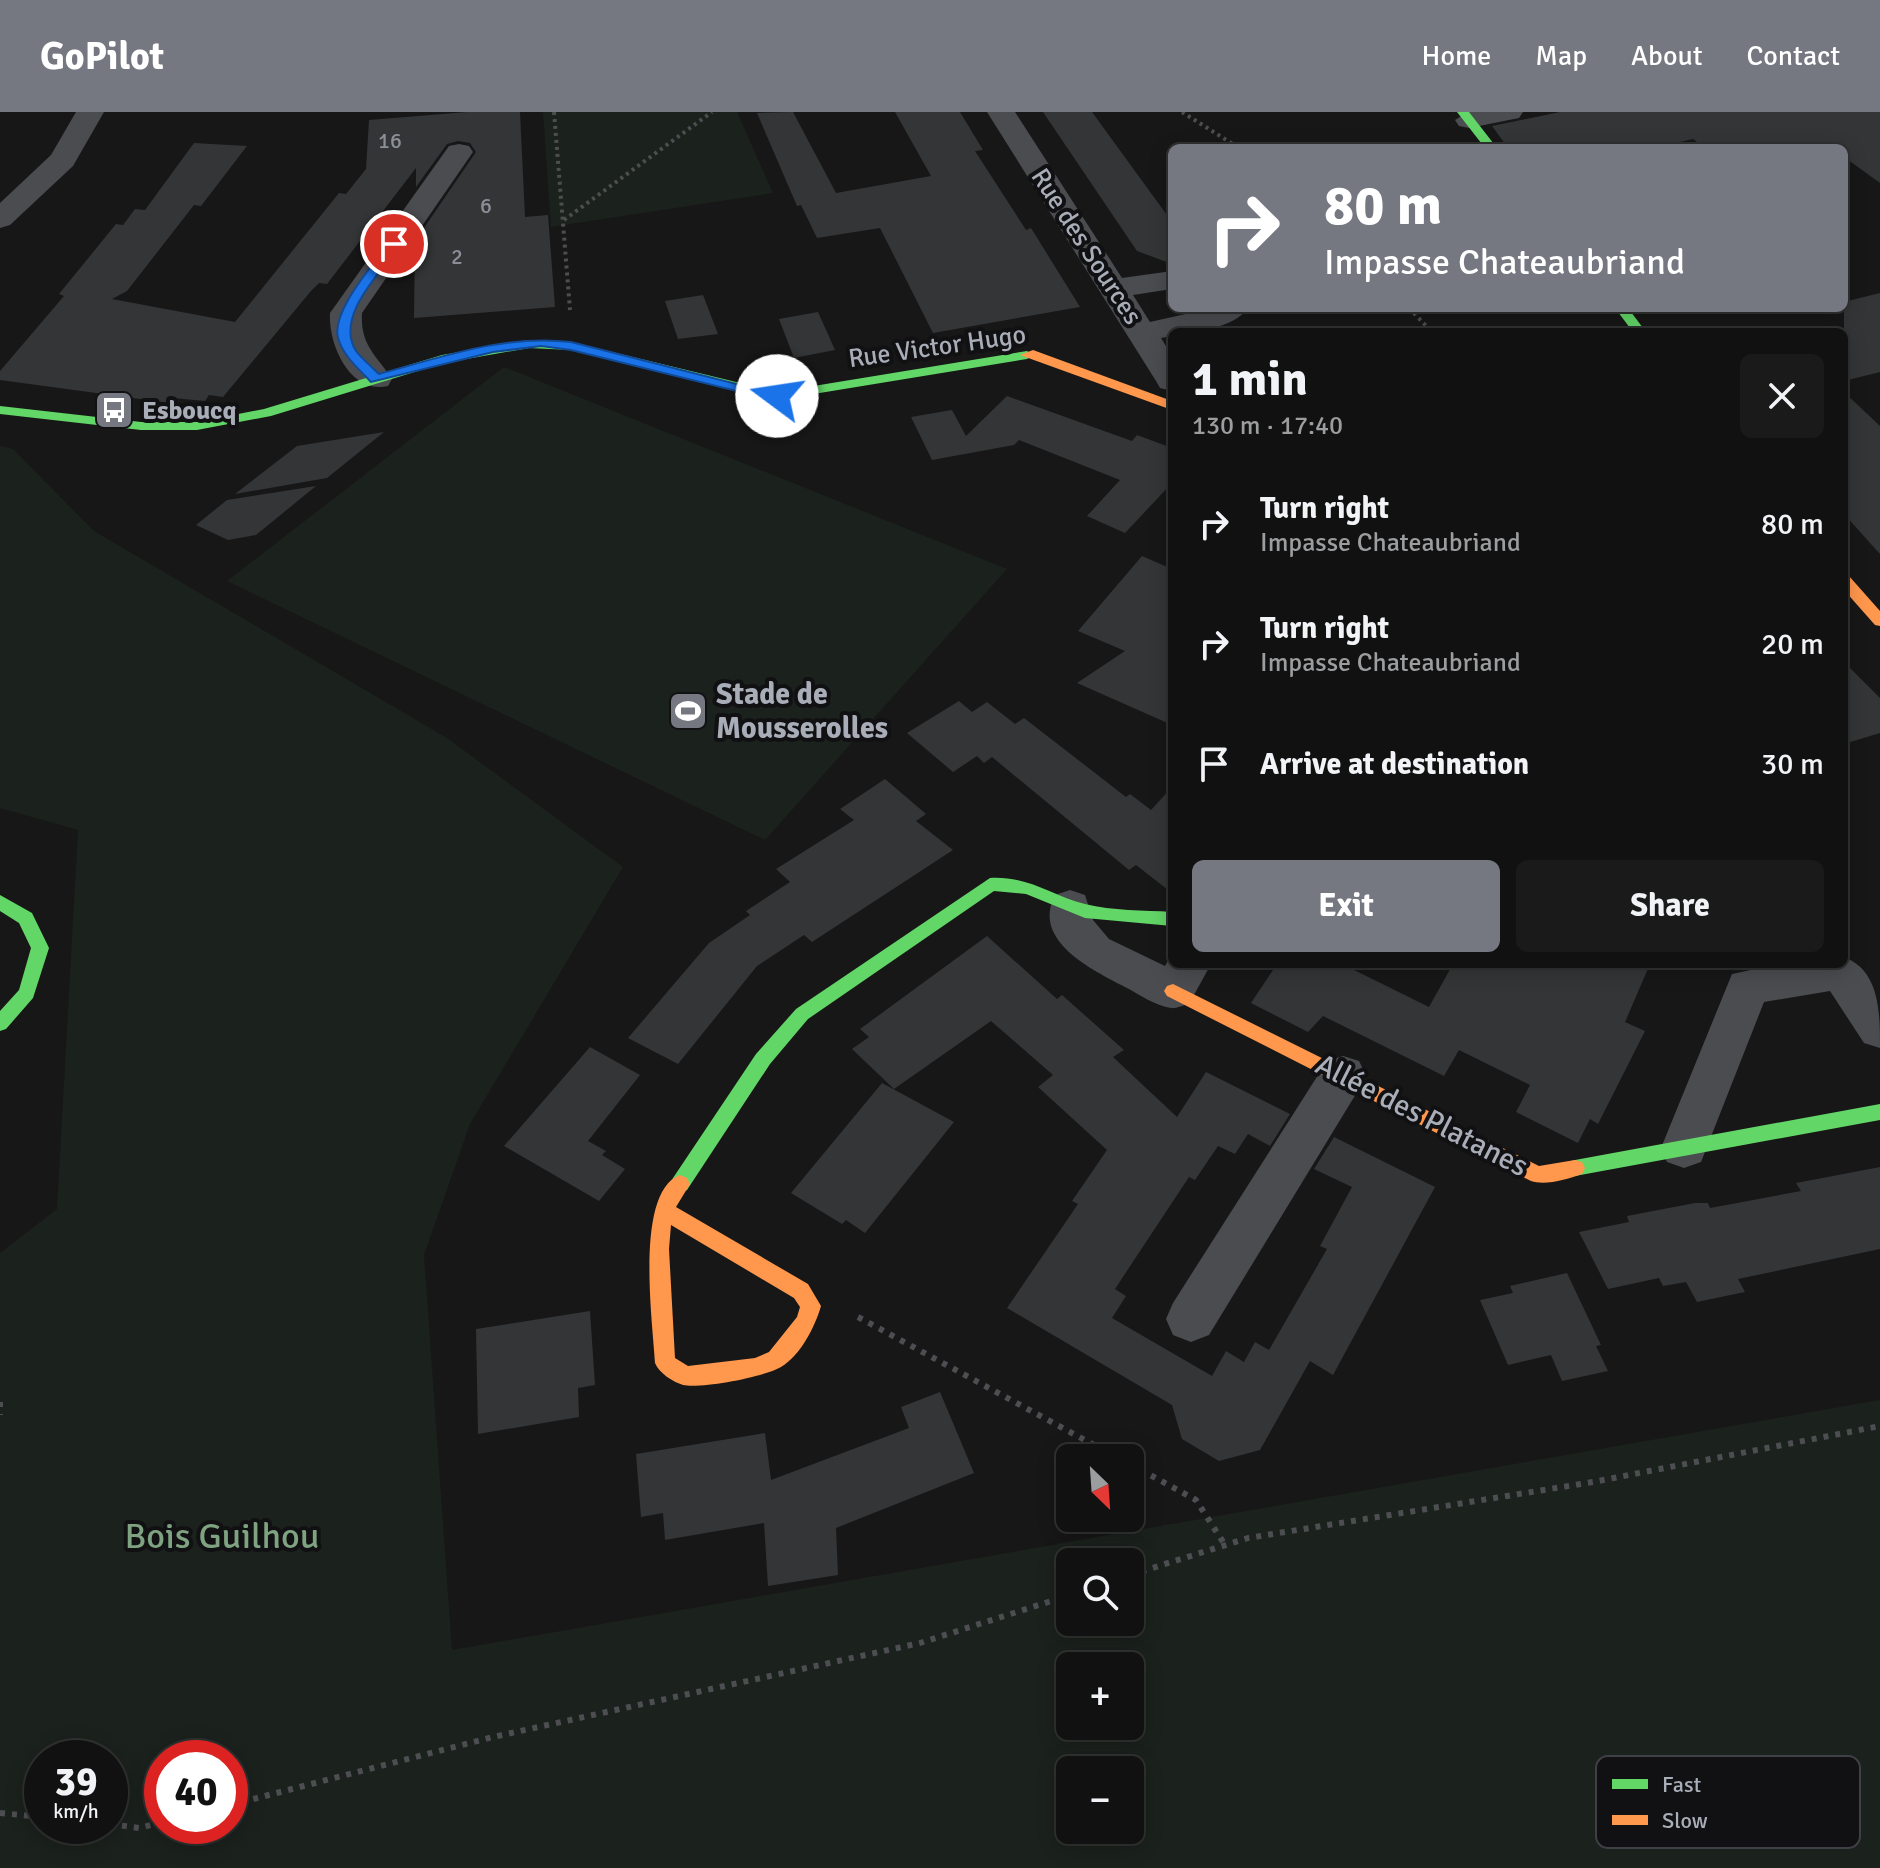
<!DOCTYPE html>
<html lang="en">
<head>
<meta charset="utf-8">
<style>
	body { margin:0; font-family:Signika,sans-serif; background:#1a1a1a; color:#f1f3f6; height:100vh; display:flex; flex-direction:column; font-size:30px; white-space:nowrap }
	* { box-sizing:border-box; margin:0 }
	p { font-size:26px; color:#9c9d9f }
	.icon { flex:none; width:44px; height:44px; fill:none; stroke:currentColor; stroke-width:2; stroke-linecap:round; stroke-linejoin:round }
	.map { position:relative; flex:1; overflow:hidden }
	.drawer { position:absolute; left:1168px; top:216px; width:680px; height:640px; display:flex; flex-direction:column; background:#111; border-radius:12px; box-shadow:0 4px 20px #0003,0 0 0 2px #303131 }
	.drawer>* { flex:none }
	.guide { position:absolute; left:1168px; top:32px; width:680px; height:168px; border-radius:12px; box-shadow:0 4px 20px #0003,0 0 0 2px #303131; background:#757880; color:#fff; overflow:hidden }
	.needle { width:52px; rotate:155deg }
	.tools { position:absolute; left:1056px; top:1332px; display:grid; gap:16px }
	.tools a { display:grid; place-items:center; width:88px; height:88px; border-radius:12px; background:#111; box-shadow:0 4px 20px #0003,0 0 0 2px #303131; font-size:40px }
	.speed { position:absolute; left:24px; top:1628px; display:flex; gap:16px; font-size:40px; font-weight:700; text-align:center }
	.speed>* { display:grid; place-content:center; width:104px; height:104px; border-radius:50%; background:#111; box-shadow:0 4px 20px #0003,0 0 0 2px #303131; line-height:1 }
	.speed small { font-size:20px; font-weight:400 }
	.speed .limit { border:12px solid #d22; background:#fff; color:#111 }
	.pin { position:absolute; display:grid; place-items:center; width:68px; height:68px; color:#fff; margin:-34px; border:4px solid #fff; border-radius:50%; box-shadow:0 2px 8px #0007 }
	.me { position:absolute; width:88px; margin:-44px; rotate:284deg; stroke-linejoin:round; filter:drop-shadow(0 0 6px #0008) }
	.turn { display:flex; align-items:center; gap:28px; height:168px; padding:0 24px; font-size:36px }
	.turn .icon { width:104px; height:104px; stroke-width:2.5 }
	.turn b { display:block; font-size:56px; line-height:68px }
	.round { display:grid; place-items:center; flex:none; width:84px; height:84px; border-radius:12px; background:#1a1a1a }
	.overview { display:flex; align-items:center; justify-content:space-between; height:136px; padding:0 24px }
	h1 { font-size:48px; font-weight:800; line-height:60px }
	.button { display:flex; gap:16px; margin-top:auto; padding:16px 24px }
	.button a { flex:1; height:92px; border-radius:12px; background:#757880; color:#fff; font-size:32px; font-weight:800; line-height:92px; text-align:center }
	.button a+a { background:#1a1a1a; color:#f1f3f6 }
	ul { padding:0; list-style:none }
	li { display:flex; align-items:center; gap:24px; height:120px; padding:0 24px }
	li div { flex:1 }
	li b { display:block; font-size:30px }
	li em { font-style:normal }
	header { display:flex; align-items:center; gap:48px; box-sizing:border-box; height:112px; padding:0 40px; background:#757880; color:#fff }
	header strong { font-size:38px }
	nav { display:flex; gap:44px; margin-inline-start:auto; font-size:28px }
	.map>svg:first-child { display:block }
</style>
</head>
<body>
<header>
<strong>GoPilot</strong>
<nav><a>Home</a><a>Map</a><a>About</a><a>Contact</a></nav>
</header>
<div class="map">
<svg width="1880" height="1756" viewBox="0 0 1880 1756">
	<rect width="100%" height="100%" fill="#171717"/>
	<!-- green -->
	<g fill="#1b211c" fill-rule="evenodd">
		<polygon points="543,0 737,0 773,81 551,115"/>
		<polygon points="504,255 1007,457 765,728 227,469"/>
		<path d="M0 334 13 337 94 419 447 626 623 755 470 1012 424 1143 452 1538 1880 1288V1756H0V1141L57 1097 78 718 0 696ZM1070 1450H1130V1510H1070ZM1070 1554H1130V1614H1070ZM110 1646V1714H42V1646ZM162 1646H230V1714H162ZM1130 1658V1718H1070V1658Z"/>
	</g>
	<!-- building -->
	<g fill="#343537">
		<polygon points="467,0 520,0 525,105 548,103 555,195 414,206 415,129 476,40 470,31 458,29 447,32 416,75 416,56 327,172 319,171 311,179 223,285 209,283 205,289 173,286 170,291 0,268 0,259 64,184 59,182 116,112 123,113 135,97 145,98 194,31 247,34 201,94 194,93 127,179 112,187 235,210 339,81 346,82 366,57 369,8"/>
		<polygon points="793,0 836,81 931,64 895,0 960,0 983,38 975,39 1026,118 1031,116 1080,195 933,221 880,116 817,126 801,93 797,94 757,1"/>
		<polygon points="1043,0 1092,0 1172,110 1172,152 1137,139"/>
		<polygon points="1560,0 1880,0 1880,71 1844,45 1844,36 1705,36 1693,27 1654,36 1508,36 1492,14"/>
		<polygon points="1880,181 1880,260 1844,269 1844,190"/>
		<polygon points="703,183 718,222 678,227 665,189"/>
		<polygon points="818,200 835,238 794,246 779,207"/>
		<polygon points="1844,280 1880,314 1880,442 1844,402"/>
		<polygon points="1007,284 1132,329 1137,323 1172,336 1172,371 1125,421 1087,404 1120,368 1019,328 1014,333 932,348 911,305 952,298 966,324"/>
		<polygon points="384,320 327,366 235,382 297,334"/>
		<polygon points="316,374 256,423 228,428 196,413 227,388"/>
		<polygon points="1142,444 1172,457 1172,613 1077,571 1125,539 1078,519"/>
		<polygon points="1844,550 1880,586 1880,621 1844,632"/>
		<polygon points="959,589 972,600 987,590 1015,612 1024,606 1126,685 1130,682 1151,698 1172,675 1172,781 1136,753 1129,758 992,645 984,651 977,644 953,660 907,621"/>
		<polygon points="885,667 926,702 916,709 953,738 812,830 804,823 757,854 678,952 628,926 709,831 750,803 746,799 790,770 776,757 854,708 840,697"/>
		<polygon points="987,824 1057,887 1062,883 1124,938 1113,945 1177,1005 1206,960 1290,1002 1270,1034 1248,1022 1235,1042 1218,1034 1195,1068 1189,1065 1115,1177 1126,1184 1112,1206 1212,1264 1226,1239 1244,1250 1255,1230 1269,1238 1327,1137 1320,1134 1352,1075 1314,1057 1334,1025 1435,1075 1333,1263 1310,1249 1260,1338 1219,1349 1182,1327 1172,1293 1007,1196 1078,1092 1072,1089 1107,1038 1038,975 1053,963 991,909 894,977 852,937 869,925 860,917"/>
		<polygon points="1277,852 1342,852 1429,895 1453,852 1650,852 1625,910 1645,919 1598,1012 1590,1007 1578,1031 1516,1000 1530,973 1459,938 1444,964 1323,904 1308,920 1251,891"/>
		<polygon points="590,935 640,963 588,1029 606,1039 602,1043 625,1057 599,1089 504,1034"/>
		<polygon points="882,971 954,1010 865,1121 846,1108 842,1112 791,1081"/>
		<polygon points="1880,1055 1880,1137 1738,1167 1745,1180 1697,1190 1686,1170 1663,1174 1659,1166 1608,1177 1579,1120 1629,1110 1627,1104 1695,1091 1708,1091 1710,1096 1801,1079 1796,1071"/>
		<polygon points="1567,1161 1601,1233 1596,1234 1608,1259 1562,1269 1551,1243 1508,1253 1480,1188 1513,1181 1510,1174"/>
		<polygon points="590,1199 595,1273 578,1276 579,1305 478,1322 476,1217"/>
		<polygon points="940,1280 974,1361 836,1416 838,1463 768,1474 764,1411 665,1428 663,1401 641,1405 636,1342 765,1321 771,1368 909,1316 901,1295"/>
	</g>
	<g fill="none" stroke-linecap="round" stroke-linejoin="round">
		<!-- path-far1 -->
		<g stroke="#4d4e52" stroke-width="4" stroke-dasharray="3 4" stroke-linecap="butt">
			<polyline points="554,0 570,198"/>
			<polyline points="1182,0 1239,36"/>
			<polyline points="564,108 712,0"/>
			<polyline points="1409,196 1432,220"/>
		</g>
		<!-- path -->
		<g stroke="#4d4e52" stroke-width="6" stroke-dasharray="5 7" stroke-linecap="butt">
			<polyline points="858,1205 1118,1346"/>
			<polyline points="0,1290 0,1303"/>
			<polyline points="1130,1352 1196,1388 1225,1433"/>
			<polyline points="1130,1463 1248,1426 1593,1370 1880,1314"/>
			<polyline points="230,1693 493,1625 920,1531 1070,1483"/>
			<polyline points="0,1701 42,1705"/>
			<polyline points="110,1712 139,1716 162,1710"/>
		</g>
		<!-- street -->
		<g fill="#4b4c50" fill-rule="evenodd">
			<polygon points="76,0 104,0 73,54 10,113 0,116 0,91 51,43"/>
			<path d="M987 0H1015L1122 166 1172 159V177L1133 183 1150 210 1212 196H1248C1233 217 1196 220 1172 220V224L1161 226 1172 244V279L1160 276 1156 269Z"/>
			<polygon points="1468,0 1523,0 1519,6 1469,16 1459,14 1455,8"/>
			<path d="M459 32 469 34 473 40 362 201C360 233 376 243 392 267L388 274C350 283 328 232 330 201L449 34Z"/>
			<path d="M1070 778 1085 783 1093 808 1109 827 1165 854 1172 842V852H1211L1189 892C1183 893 1176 897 1171 896 1155 894 1139 882 1125 875 1093 858 1031 829 1055 783Z"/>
			<path d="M1844 845C1880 859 1880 900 1880 936L1864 931 1830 879 1764 890 1701 1050 1684 1056 1667 1050 1661 1036 1732 862 1779 852H1844Z"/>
			<polygon points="1343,944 1359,949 1366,963 1359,977 1209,1223 1191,1230 1173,1223 1166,1207 1173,1191 1327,949"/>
		</g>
		<!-- fast -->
		<g fill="#63d668" fill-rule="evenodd">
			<polygon points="1457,0 1469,0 1497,36 1485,36"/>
			<polygon points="1615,196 1628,196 1646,220 1633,220"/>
			<polygon points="529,228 571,230 777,280 1027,239 1034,243 1027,247 777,288 571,238 529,236 444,251 271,304 197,318 141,318 0,302 0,294 141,310 197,310 264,297 442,243"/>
			<path d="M990 766C1030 764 1049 783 1085 792 1113 799 1143 798 1172 800V814L1085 806 1026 782 994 779 808 907 770 952 687 1078 680 1081 673 1078 670 1072 673 1066 756 942 796 897Z"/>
			<polygon points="0,783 32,801 49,836 33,886 6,917 0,919 0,899 19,878 31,836 19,811 0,799"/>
			<polygon points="1880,992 1880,1008 1575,1064 1568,1062 1565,1056 1568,1050 1575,1048"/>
		</g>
		<!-- slow -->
		<g fill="#ff974d" fill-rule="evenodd">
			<polygon points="1033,238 1172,289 1172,298 1020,243"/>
			<polygon points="1844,463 1849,464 1880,499 1880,514 1875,513 1844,478"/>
			<path d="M1173 872 1539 1054 1575 1048 1582 1050 1585 1056 1582 1062C1568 1067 1545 1074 1531 1069L1167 884 1164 879 1167 874Z"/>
			<path d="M680 1063 687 1066 690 1072 676 1095 808 1172 821 1194C815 1215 800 1244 781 1255 764 1265 701 1277 683 1273 673 1270 659 1261 655 1251 653 1211 634 1080 680 1063ZM671 1113 794 1186 800 1195 797 1205 769 1240 755 1246 688 1254 675 1246 669 1137Z"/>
		</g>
	</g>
	<!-- route -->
	<path fill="#1a73e8" stroke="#114b97" stroke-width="2" d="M394 128 401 132C382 159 334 204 356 239 362 247 372 255 379 262 442 245 505 222 571 230L784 284 777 289 571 238 541 234 493 240 371 270C359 257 343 244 338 226 331 199 375 151 390 129Z"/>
	<!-- icons -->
	<defs>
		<symbol id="bus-square" viewBox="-11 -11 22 22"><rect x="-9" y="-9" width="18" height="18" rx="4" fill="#757880" stroke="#111113"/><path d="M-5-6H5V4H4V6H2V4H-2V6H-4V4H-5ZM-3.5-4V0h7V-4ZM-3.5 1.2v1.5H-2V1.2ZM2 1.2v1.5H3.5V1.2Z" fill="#fff"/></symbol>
		<symbol id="stadium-square" viewBox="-11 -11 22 22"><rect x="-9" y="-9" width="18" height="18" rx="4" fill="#757880" stroke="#111113"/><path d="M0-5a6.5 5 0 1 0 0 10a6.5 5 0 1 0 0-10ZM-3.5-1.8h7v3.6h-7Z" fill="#fff"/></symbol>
	</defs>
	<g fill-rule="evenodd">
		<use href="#bus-square" x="92" y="276" width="44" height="44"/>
		<use href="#stadium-square" x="666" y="577" width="44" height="44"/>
	</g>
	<g text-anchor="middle" stroke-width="8" stroke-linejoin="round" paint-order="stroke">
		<!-- far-number labels -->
		<g font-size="22" fill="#8b8f98">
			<text x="390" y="36">16</text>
			<text x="486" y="101">6</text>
			<text x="457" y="152">2</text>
		</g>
		<!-- far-street labels -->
		<g font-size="26" fill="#a8adb8" stroke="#111113">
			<text transform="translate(1087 134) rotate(57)" y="9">Rue des Sources</text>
			<text transform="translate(937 234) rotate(-8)" y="9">Rue Victor Hugo</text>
		</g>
		<!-- far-poi labels -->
		<g font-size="26" font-weight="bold" fill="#a8adb8" stroke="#111113" text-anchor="start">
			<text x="142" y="307">Esboucq</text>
		</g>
		<!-- poi labels -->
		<g font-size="30" font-weight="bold" fill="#a8adb8" stroke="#111113" text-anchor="start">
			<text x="716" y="592">Stade de<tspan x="716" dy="34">Mousserolles</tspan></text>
		</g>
		<!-- street labels -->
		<g font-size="30" fill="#a8adb8" stroke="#111113">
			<text transform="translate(1422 1003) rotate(27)" y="10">Allée des Platanes</text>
		</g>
		<!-- near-park labels -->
		<g font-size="36" fill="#7fa381" stroke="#111113">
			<text x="222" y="1436">Bois Guilhou</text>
		</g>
	</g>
	<!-- legend -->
	<rect x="1596" y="1644" width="264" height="92" rx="12" fill="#111113" stroke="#3e4045" stroke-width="2"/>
	<rect x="1612" y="1667" width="36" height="10" fill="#63d668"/>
	<rect x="1612" y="1703" width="36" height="10" fill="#ff974d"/>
	<g font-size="22" fill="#a8adb8">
		<text x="1662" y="1680">Fast</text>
		<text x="1662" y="1716">Slow</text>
	</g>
</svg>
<div class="tools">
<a><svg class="needle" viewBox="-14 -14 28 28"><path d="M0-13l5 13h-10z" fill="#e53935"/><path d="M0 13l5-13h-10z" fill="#9c9d9f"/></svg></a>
<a><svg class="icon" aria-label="search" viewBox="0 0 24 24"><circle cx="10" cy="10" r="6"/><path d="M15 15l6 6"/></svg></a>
<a>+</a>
<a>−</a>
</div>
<div class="speed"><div>39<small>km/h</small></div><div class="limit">40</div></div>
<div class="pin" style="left:394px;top:132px;background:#d93025"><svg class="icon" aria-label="arrive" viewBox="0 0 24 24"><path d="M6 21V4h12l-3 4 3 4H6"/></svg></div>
<svg class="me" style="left:777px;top:284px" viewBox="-20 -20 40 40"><circle r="19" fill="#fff"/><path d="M0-13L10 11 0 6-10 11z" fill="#1a73e8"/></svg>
<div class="guide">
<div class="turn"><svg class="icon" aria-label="right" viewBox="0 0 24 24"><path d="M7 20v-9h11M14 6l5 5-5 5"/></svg><div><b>80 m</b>Impasse Chateaubriand</div></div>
</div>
<section class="drawer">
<div class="overview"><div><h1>1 min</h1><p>130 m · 17:40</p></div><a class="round"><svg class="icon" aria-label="close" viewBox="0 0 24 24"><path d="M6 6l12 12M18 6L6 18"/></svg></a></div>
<ul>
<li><svg class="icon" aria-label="right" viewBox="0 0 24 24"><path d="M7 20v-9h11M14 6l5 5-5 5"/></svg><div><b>Turn right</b><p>Impasse Chateaubriand</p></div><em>80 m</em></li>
<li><svg class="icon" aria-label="right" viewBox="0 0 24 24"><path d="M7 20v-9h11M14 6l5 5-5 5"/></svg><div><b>Turn right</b><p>Impasse Chateaubriand</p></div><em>20 m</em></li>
<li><svg class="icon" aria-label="arrive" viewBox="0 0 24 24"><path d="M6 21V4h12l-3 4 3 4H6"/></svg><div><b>Arrive at destination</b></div><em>30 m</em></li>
</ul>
<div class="button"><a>Exit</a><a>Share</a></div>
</section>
</div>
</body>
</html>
